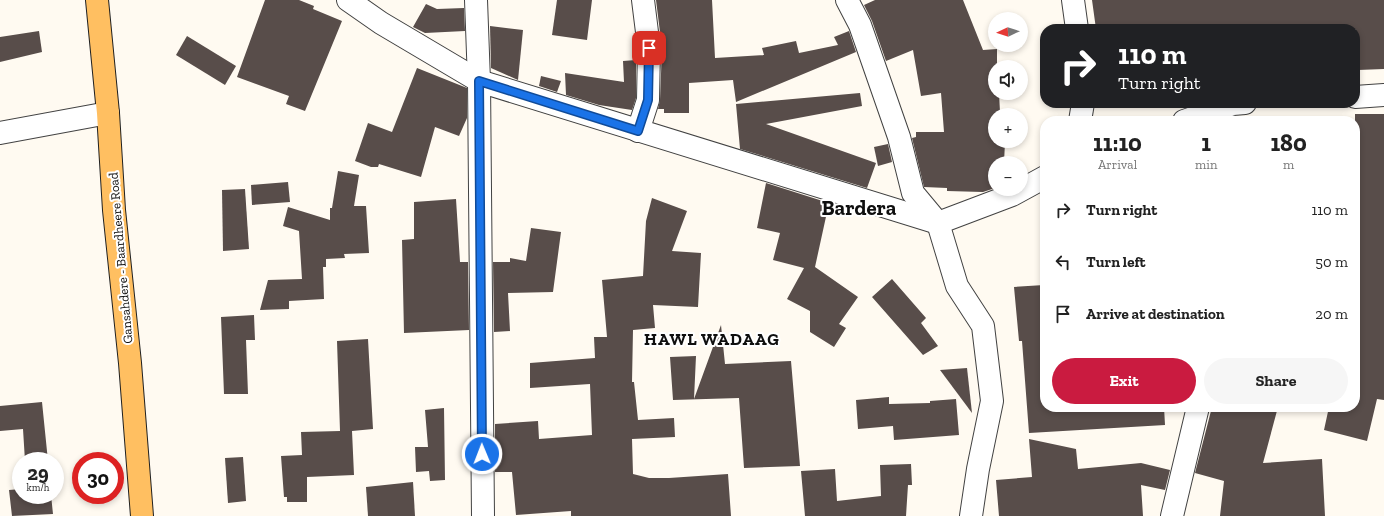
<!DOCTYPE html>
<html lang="en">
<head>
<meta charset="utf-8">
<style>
	body { margin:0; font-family:"Zilla Slab",serif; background:#f6f6f6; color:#222; height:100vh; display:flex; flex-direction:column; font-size:15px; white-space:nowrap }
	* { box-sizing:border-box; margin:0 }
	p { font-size:13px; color:#767676 }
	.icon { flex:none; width:22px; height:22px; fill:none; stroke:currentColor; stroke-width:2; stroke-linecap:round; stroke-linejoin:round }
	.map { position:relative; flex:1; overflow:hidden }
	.side { position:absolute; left:1040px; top:116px; width:320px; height:296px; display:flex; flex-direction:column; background:#fff; border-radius:16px; box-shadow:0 2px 6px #0003 }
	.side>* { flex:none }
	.guide { position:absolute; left:1040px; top:24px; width:320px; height:84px; border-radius:16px; box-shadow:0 2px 6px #0003; background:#202124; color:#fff; overflow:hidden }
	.needle { width:26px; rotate:266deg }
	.fabs { position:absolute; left:988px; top:12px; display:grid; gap:8px }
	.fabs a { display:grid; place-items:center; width:40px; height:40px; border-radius:50%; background:#fff; box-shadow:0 2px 6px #0003; font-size:20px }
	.speed { position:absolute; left:12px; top:452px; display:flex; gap:8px; font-size:20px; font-weight:700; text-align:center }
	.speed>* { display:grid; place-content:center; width:52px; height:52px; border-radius:50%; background:#fff; box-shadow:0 2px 6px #0003; line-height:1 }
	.speed small { font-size:10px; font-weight:400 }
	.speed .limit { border:6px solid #d22; background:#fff; color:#111 }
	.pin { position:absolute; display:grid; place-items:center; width:34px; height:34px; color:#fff; margin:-17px; border-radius:8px; box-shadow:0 2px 6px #0006 }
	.me { position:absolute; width:44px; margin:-22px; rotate:359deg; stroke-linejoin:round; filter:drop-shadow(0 0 3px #0008) }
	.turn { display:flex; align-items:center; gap:14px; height:84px; padding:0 12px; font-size:18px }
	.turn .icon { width:52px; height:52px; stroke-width:2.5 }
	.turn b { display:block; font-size:28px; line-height:34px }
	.eta { display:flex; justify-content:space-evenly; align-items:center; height:68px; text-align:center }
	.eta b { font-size:24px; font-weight:700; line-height:28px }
	.cta { display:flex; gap:8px; margin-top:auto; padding:8px 12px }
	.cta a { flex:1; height:46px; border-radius:24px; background:#ca1b40; color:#fff; font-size:16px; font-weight:700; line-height:46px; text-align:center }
	.cta a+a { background:#f6f6f6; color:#222 }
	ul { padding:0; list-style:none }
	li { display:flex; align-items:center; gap:12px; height:52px; padding:0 12px }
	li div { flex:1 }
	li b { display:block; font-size:15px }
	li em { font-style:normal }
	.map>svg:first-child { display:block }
</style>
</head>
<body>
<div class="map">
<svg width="1384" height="516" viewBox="0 0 1384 516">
	<rect width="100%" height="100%" fill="#fffaf1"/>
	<!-- building -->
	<g fill="#584d4a">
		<polygon points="265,0 299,0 314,6 313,9 342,21 305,111 286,104 289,96 237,77"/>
		<polygon points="557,0 592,0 587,40 552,35"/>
		<polygon points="656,0 712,0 715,58 764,55 762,48 796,41 799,53 838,45 834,37 849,31 856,52 736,102 733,80 689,83 689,113 664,113 664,109 658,109 660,100 662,48"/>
		<polygon points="875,0 963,0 983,50 997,49 997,67 995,67 995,93 999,93 1000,112 1013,112 1013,115 995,115 995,141 1014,142 1005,142 1004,163 995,163 995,188 983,192 947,191 947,188 924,187 912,138 916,137 916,132 944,132 941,93 921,96 913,50 886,61 872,21 864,5"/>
		<polygon points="1092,0 1384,0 1384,69 1358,70 1356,29 1310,29 1309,26 1269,29 1096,29"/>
		<polygon points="426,4 437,9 464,8 465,31 425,33 413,27"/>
		<polygon points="490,26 523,30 518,80 491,68"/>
		<polygon points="39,31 42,52 0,62 0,37"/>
		<polygon points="187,36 236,66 225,85 176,55"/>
		<polygon points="636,60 636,98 632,110 599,105 566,95 565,73 624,82 623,61"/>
		<polygon points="417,68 467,88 467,118 459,136 435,127 421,177 379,164 378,167 371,167 355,161 368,123 392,132"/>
		<polygon points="541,76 561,81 557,92 539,86"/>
		<polygon points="860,93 862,106 766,124 876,163 867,188 740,149 736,104"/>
		<polygon points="1355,114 1384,114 1384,400 1377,399 1367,441 1324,430 1329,407 1355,407"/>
		<polygon points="888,144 892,162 878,166 874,147"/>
		<polygon points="338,171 359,175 354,206 366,206 369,253 344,254 345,258 326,259 326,267 323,267 324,299 289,301 289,309 260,310 268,280 302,279 299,231 283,226 288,207 330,220 330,208 332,208"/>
		<polygon points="288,182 290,202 252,205 251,185"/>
		<polygon points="766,183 829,203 815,267 858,297 839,324 846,328 834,347 810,332 810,311 787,299 804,268 773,260 780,233 757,228"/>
		<polygon points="245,189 249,249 223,251 222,190"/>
		<polygon points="652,198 687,211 672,251 701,253 698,307 653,305 655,328 633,330 632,382 634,382 638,420 674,418 675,437 632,439 633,474 649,478 669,478 728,474 731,516 571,516 571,511 516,515 512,472 495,472 495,424 538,421 539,439 592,435 590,384 530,388 530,363 595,358 594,337 607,337 602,280 643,276 646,221"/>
		<polygon points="456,199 460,262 468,262 469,330 404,333 402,240 414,239 414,202"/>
		<polygon points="531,228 561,232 553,292 508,293 510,331 494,332 493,262 510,262 510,258 526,261"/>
		<polygon points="892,279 926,318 921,323 938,346 923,355 872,297"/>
		<polygon points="1044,285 1045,407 1164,407 1165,425 1029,433 1022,341 1019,341 1014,287"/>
		<polygon points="254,315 255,340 246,340 248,394 224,394 221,317"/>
		<polygon points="721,325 725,364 791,361 800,466 744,468 739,398 673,400 670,357 696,356 694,399"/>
		<polygon points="368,339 373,429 352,431 354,475 307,477 307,502 287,502 287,497 284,497 281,456 302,455 301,432 340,431 337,341"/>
		<polygon points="967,368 972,413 940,370"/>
		<polygon points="889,397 889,404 930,403 930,401 956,399 959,435 894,440 893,426 858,429 856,400"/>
		<polygon points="42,402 48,461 25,461 23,429 0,431 0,406"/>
		<polygon points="1212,407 1278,407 1263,463 1322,459 1325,516 1220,516 1224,481 1195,473"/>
		<polygon points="444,408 445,480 430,481 429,471 416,472 415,447 428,447 425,410"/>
		<polygon points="1029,439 1076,449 1078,469 1141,463 1170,470 1165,490 1141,485 1143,516 999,516 996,480 1032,477"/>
		<polygon points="243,457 246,501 228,503 225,458"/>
		<polygon points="911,464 912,485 908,485 906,516 805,516 801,471 835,469 837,501 881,496 880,465"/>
		<polygon points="413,482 415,516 368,516 366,487"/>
		<polygon points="21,489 21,495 51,495 53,514 12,516 9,490"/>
	</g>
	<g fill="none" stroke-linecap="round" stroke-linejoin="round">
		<defs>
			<g id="minor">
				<polyline points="348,0 381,23 479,81 938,223 1012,195 1045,177"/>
				<polyline points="476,0 479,81 483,516"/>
				<polyline points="847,0 860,25 899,137 913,193 938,223 957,286 983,326 992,401 978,469 971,516"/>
				<polyline points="1073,0 1077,29"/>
				<polyline points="1355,97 1384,95"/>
				<polyline points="1080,121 1083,103"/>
				<polyline points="1184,121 1233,104 1245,103"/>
				<polyline points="638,131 648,100 649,48 643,0"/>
				<polyline points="0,133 108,113"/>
				<polyline points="1172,516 1198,407"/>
			</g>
			<polyline id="major" points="97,0 108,113 114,210 130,363 142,516"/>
		</defs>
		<!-- minor casing -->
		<use href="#minor" stroke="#424242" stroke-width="24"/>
		<!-- major casing -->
		<use href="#major" stroke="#202020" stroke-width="24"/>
		<!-- minor -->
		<use href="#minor" stroke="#fff" stroke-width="22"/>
		<!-- major -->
		<use href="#major" stroke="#ffbf61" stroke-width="22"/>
	</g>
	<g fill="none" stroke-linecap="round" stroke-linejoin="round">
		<defs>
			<polyline id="route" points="482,454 479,81 638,131 648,100 649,48"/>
		</defs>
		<!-- route casing -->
		<use href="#route" stroke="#114b97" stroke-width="10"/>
		<!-- route -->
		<use href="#route" stroke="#1a73e8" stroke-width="7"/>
	</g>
	<g text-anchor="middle" stroke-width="4" stroke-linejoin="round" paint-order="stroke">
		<!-- street labels -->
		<g font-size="13" fill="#0f0f0f" stroke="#fff">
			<text transform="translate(120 258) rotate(-95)" y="5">Gansahdere - Baardheere Road</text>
		</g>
		<!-- district labels -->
		<g font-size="17" font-weight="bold" letter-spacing="1" fill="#0f0f0f" stroke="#fff">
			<text x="712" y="345">HAWL WADAAG</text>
		</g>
		<!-- town labels -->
		<g font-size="21" font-weight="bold" fill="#0f0f0f" stroke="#fff">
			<text x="859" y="215">Bardera</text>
		</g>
	</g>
</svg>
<div class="fabs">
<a><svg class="needle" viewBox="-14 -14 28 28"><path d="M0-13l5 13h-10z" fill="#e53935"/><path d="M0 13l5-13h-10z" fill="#767676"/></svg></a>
<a><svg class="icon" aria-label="sound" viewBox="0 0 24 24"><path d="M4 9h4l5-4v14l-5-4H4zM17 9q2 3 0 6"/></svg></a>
<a>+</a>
<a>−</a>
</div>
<div class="speed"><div>29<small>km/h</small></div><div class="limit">30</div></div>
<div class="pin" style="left:649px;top:48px;background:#d93025"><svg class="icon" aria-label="arrive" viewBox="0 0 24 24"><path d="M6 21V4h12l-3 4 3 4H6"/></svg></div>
<svg class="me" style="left:482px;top:454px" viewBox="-20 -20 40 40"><circle r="17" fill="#1a73e8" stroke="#fff" stroke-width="3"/><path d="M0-11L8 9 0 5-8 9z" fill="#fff"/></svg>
<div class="guide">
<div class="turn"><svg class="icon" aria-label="right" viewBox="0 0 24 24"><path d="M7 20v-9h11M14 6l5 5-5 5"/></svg><div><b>110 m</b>Turn right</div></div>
</div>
<section class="side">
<div class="eta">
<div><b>11:10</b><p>Arrival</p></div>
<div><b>1</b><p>min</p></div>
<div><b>180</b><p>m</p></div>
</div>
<ul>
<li><svg class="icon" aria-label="right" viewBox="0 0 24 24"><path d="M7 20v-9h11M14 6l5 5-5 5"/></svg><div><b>Turn right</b></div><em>110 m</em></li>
<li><svg class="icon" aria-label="left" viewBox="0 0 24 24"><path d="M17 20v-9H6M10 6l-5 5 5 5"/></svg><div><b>Turn left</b></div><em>50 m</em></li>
<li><svg class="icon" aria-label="arrive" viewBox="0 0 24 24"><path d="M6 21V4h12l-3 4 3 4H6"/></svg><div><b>Arrive at destination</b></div><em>20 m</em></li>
</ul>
<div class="cta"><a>Exit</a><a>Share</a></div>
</section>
</div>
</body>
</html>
